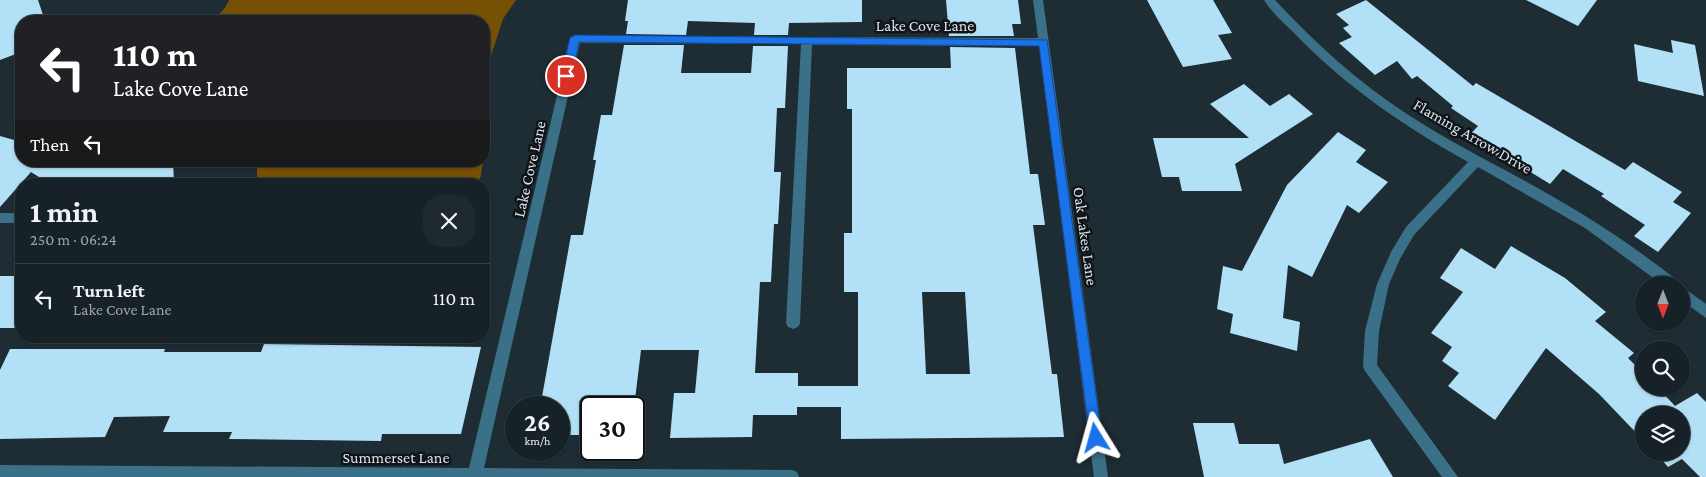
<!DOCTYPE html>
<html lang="en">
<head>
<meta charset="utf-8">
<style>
	body { margin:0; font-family:"Crimson Pro",serif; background:#1f2a2f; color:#f1f3f6; height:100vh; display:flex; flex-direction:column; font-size:19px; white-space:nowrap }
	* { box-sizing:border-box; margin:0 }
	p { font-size:16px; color:#9ea4a7 }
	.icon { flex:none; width:28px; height:28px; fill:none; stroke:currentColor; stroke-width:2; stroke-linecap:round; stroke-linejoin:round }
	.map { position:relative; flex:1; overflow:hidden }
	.panel { position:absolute; left:15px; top:178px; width:475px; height:165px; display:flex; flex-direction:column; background:#162227; border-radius:20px; box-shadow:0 1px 4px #0004,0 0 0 1px #353f44 }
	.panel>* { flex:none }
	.guide { position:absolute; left:15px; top:15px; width:475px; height:152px; border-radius:20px; box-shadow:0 1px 4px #0004,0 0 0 1px #353f44; background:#202124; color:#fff; overflow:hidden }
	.needle { width:32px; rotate:180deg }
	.buttons { position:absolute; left:1635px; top:276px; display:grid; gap:10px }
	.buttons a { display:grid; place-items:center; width:55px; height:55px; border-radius:50%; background:#162227; box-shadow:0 1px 4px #0004,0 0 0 1px #353f44; font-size:25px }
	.speed { position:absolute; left:505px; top:396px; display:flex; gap:10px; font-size:25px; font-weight:700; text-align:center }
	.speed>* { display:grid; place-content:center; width:65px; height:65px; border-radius:50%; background:#162227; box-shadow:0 1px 4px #0004,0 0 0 1px #353f44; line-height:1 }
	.speed small { font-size:12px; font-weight:400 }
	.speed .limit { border:2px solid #111; border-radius:8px; background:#fff; color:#111 }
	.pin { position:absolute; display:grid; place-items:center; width:42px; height:42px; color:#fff; margin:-21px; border:2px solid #fff; border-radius:50%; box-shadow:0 1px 5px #0007 }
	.me { position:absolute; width:55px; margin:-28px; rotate:352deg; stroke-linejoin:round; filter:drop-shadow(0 0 4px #0008) }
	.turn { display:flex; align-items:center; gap:18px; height:105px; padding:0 15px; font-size:22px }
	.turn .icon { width:65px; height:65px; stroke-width:2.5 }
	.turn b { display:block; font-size:35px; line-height:42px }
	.then { display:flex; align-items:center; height:48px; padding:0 15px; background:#0003; gap:10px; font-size:19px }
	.round { display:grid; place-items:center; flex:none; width:52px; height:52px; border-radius:20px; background:#1f2a2f }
	.overview { display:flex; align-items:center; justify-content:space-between; height:85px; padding:0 15px }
	h1 { font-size:30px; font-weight:700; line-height:38px }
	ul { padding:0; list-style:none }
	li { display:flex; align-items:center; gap:15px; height:70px; padding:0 15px; border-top:1px solid #353f44 }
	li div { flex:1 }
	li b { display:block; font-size:19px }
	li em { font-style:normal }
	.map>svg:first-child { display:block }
</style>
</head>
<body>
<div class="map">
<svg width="1706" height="477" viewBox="0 0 1706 477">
	<rect width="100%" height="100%" fill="#1e2d34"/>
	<!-- water -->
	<g fill="#765004">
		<polygon points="229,0 516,0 503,19 489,62 484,151 484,21 213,21 225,8"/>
		<polygon points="254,161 483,161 481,175 478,184 257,184 257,167"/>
	</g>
	<!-- building -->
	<g fill="#b2e0f7" fill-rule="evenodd">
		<polygon points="0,0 38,0 45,21 21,21 21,52 0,60"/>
		<polygon points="628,0 862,0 862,22 789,23 788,35 754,35 755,23 688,21 686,35 626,34 628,21 625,21"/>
		<polygon points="946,0 1018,0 1021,24 1012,24 1014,36 949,36"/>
		<polygon points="1147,0 1213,0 1232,33 1218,35 1232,59 1183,67"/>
		<polygon points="1366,0 1473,86 1476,83 1625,170 1633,162 1682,192 1673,202 1691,213 1658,252 1634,236 1645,225 1601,196 1604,194 1563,169 1550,184 1500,153 1497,156 1468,137 1478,126 1451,108 1453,106 1417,76 1412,79 1397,61 1375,75 1339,43 1352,37 1343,28 1349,25 1336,14"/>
		<polygon points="1526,0 1597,0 1578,26"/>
		<polygon points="1671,40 1695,45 1704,96 1638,81 1634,44 1673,53"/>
		<path d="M624 45H684L681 73H751L753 46H788L785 108H777L774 172H781L778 224H774L771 282H760L755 373H798V386H858V292H844V233H852V109H847V68H951L950 47 1015 48 1030 174H1038L1045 225H1033L1052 374H1057L1064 437 841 439V407H797V415H753L752 437 670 438 674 393H695L699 350H641L634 408H591V435H559V408H540L571 235H583L596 160H593L601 115H612ZM922 292H965L970 374H926Z"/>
		<polygon points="1244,84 1270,106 1289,94 1313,114 1235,164 1242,191 1182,191 1179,177 1162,177 1153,138 1249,138 1210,104"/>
		<polygon points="1338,132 1366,150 1356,162 1388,182 1359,213 1347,205 1312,277 1288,265 1283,318 1300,322 1297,351 1230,333 1233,314 1217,309 1223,266 1242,271 1287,185"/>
		<polygon points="0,136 21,142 21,161 173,161 174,184 50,184 31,172 0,207"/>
		<polygon points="1511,246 1565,278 1606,312 1595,321 1634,353 1628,358 1644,374 1644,388 1658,388 1675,406 1697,393 1706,402 1706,477 1700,477 1682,459 1668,467 1655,452 1681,452 1681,415 1644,415 1644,441 1599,394 1546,348 1495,420 1448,386 1459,373 1442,361 1452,347 1431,333 1463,292 1440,278 1461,248 1495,269"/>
		<rect x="0" y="276" width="21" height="52"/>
		<polygon points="264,344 481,347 461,434 382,434 381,441 229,439 232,432 163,432 170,416 114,417 105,437 0,439 0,370 10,349 165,349 164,352 261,352"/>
		<polygon points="1193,423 1234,423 1239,444 1279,444 1284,464 1370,439 1393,477 1204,477"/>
	</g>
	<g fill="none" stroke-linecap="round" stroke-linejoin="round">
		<!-- minor -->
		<g fill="#3a7189" fill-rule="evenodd">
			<polygon points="1033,0 1043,0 1108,477 1094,477 1039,46 812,45 800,323 798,327 793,329 788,327 786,323 801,44 580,43 484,468 792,470 797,472 799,477 0,477 0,465 469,468 571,36 1038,38"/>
			<path d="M1264 0H1275C1315 43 1358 82 1407 114 1457 147 1510 171 1562 202 1602 225 1641 252 1678 281L1679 285H1663L1585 228 1478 167 1414 235 1400 259 1389 284 1379 331 1377 365 1458 477H1442L1365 371 1363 367 1365 331 1377 284 1391 252 1406 227 1468 162C1405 127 1345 86 1295 34 1284 23 1272 13 1264 0Z"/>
			<rect x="0" y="213" width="21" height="10"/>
			<polygon points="1681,286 1706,304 1706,318 1681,300"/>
		</g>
	</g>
	<!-- route -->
	<polygon fill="#1a73e8" stroke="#114b97" points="575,35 1047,40 1102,438 1101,442 1096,444 1091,442 1090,438 1039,46 579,42 572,76 566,80 561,76 570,38"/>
	<g text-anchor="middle" stroke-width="5" stroke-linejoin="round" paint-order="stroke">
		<!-- street labels -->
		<g font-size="16" fill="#d9e2e7" stroke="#0e1417">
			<text x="925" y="31">Lake Cove Lane</text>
			<text transform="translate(1473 136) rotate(30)" y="6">Flaming Arrow Drive</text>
			<text transform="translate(529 169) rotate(-77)" y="6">Lake Cove Lane</text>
			<text transform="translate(1086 236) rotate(82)" y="6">Oak Lakes Lane</text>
			<text x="396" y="463">Summerset Lane</text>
		</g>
	</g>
</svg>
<div class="buttons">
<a><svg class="needle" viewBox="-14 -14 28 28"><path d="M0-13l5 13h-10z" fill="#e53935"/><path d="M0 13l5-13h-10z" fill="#9ea4a7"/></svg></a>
<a><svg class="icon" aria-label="search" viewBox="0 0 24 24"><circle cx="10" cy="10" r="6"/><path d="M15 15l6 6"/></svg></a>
<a><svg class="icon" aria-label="layers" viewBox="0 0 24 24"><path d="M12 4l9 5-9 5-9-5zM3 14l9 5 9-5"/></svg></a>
</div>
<div class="speed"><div>26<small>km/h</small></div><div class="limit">30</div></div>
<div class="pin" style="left:566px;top:76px;background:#d93025"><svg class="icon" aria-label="arrive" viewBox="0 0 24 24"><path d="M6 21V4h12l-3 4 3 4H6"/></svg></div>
<svg class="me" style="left:1096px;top:438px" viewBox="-20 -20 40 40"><path d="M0-17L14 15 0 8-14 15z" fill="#1a73e8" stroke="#fff" stroke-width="4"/></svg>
<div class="guide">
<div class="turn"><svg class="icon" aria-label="left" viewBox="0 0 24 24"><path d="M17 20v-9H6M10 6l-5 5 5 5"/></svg><div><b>110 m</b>Lake Cove Lane</div></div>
<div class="then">Then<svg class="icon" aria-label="left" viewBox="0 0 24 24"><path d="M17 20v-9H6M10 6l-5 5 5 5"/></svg></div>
</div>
<section class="panel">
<div class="overview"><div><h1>1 min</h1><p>250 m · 06:24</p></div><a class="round"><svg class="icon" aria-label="close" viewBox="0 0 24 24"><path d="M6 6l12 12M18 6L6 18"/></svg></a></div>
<ul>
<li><svg class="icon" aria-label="left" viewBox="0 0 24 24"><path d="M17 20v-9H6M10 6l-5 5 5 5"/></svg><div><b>Turn left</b><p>Lake Cove Lane</p></div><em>110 m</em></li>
</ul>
</section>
</div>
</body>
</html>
